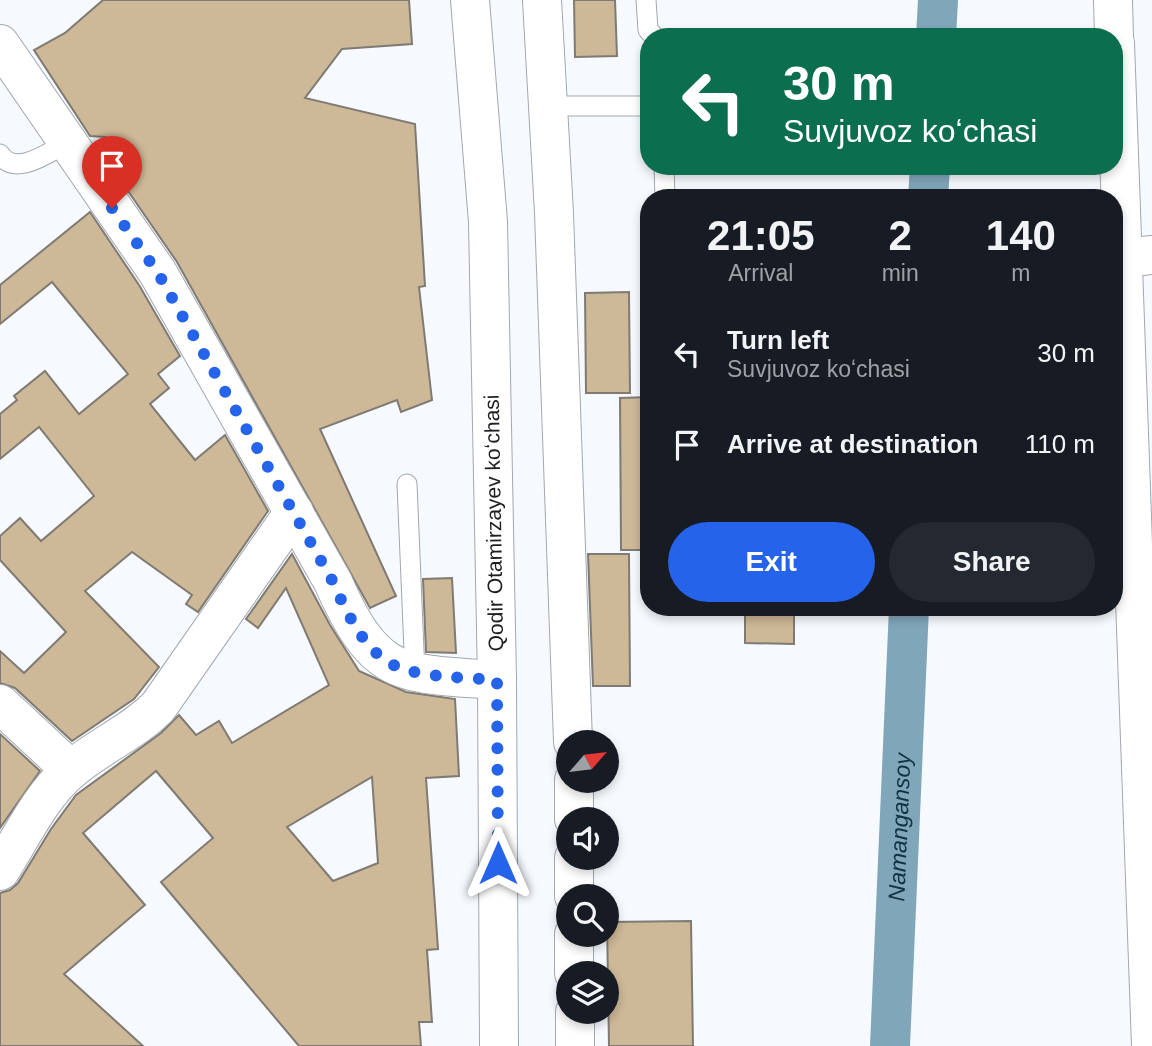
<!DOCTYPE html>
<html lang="en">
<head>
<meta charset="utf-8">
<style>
	body { margin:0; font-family:Helvetica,sans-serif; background:#242831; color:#f1f3f6; height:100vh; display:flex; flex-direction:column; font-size:26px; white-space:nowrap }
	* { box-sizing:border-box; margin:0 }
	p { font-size:23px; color:#9ea1a6 }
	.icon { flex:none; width:38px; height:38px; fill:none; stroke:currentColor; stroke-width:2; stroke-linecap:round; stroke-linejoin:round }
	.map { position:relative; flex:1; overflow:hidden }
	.panel { position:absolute; left:640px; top:189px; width:483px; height:427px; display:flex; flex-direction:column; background:#171b24; border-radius:28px; box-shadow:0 4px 10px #0003 }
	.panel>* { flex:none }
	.banner { position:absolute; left:640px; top:28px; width:483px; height:147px; border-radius:28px; box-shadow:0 4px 10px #0003; background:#0b6e4f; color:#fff; overflow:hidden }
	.needle { width:46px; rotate:62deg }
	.buttons { position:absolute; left:556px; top:730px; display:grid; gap:14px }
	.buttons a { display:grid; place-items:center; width:63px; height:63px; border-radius:50%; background:#171b24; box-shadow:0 4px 10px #0003; font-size:35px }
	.pin { position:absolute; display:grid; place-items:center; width:60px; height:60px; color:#fff; margin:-72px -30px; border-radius:50% 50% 50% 0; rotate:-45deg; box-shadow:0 0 7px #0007 }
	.pin .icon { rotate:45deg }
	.me { position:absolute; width:77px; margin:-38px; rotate:0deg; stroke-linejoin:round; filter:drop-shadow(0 0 5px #0008) }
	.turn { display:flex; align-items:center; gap:24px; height:147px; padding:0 28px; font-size:32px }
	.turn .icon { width:91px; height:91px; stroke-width:2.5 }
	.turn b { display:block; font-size:49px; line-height:60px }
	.eta { display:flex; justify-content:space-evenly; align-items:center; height:119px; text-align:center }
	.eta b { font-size:42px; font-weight:800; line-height:49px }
	.button { display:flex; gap:14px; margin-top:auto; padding:14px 28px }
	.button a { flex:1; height:80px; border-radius:42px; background:#2563eb; color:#fff; font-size:28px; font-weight:800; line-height:80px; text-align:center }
	.button a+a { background:#242831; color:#f1f3f6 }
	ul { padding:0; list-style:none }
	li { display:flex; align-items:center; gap:21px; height:91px; padding:0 28px }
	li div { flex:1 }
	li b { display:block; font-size:26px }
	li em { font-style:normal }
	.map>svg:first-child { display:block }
</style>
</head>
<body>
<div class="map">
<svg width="1152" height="1046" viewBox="0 0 1152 1046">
	<rect width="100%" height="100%" fill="#f6fafe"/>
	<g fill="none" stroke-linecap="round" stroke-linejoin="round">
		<!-- canal -->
		<g stroke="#80a6ba" stroke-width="40">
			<polyline points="936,37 938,0"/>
			<polyline points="928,198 930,166"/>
			<path id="s1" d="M890 1046 909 607"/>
		</g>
	</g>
	<!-- building -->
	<g fill="#cdb897" stroke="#7f7a73" stroke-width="2" fill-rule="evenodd">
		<polygon points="103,0 409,0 412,44 342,49 305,98 415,124 425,286 419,287 432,400 401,412 397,400 320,429 396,596 370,608 177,262 108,162 105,137 90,136 34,50 65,33"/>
		<polygon points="574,0 615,0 617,56 575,57"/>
		<polygon points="90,212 139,285 180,356 158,374 169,388 150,404 195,460 225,435 268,511 198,612 186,604 192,595 132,552 85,591 159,667 134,699 72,741 15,688 0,683 0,651 24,673 66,632 0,560 0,536 20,518 41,541 94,496 39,427 0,459 0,414 17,400 14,396 45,371 79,414 128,374 52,282 0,324 0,285"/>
		<polygon points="629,292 630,393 586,393 585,293"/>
		<polygon points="649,397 649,550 621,550 620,398"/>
		<path d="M292 554 330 625 359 671 406 692 455 699 459 776 426 778 438 949 427 950 432 1022H419L421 1046H299L161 882 213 838 156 771 83 833 145 905 64 974 143 1046H0V893L10 890 18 883 51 829 76 795 161 733 179 715 196 735 219 721 232 743 329 685 286 588 258 628 246 619ZM372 777 378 863 333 881 287 827Z"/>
		<polygon points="588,554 629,554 630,686 593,686"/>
		<polygon points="452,578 456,653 426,652 423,579"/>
		<polygon points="745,607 794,607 794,644 745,643"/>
		<polygon points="0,734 40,771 0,828"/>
		<polygon points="691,921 693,1046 609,1046 607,922"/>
	</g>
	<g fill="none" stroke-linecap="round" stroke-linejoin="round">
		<defs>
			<g id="service">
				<polyline points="646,0 648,30 655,37"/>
				<polyline points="548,106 649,106"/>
				<path d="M0 154C15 178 49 152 67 143"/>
				<polyline points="664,166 665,198"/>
				<polyline points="407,484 415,674"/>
			</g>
			<g id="minor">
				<polyline points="542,0 554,213 573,742"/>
				<path d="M0 44 158 273 333 582C376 679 399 673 497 680"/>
				<polyline points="1125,258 1152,255"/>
				<polyline points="0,704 71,770"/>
				<polyline points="574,780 574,819"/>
				<polyline points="574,858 574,896"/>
				<path d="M0 871C21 838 41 795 71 770 99 746 132 733 158 707L294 512"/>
				<polyline points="574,934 574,973"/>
				<polyline points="575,1012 575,1046"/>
			</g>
			<g id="tertiary">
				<polyline points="1113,0 1114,37"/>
				<polyline points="1115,43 1151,1046"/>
			</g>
			<polyline id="secondary" points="470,0 488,222 497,680 499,1046"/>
		</defs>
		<!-- service casing -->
		<use href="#service" stroke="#a1a7ae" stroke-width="21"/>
		<!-- minor casing -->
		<use href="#minor" stroke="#a1a7ae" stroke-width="40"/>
		<!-- tertiary casing -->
		<use href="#tertiary" stroke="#a1a7ae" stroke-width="40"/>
		<!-- secondary casing -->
		<use href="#secondary" stroke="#a1a7ae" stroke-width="40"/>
		<!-- service -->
		<use href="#service" stroke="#fff" stroke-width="19"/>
		<!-- minor -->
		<use href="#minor" stroke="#fff" stroke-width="38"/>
		<!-- tertiary -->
		<use href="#tertiary" stroke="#fff" stroke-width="38"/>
		<!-- secondary -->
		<use href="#secondary" stroke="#fff" stroke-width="38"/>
	</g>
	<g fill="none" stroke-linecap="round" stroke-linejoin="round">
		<!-- route -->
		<path stroke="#2563eb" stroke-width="12" stroke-dasharray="0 21.6" d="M112 208 158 273 333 582C376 680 398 673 497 680L498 863"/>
	</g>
	<g text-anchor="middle" stroke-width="5" stroke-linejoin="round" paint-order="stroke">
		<!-- street labels -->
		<g font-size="21" fill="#1d1f22" stroke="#fff">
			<text transform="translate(494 523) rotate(-91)" y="7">Qodir Otamirzayev koʻchasi</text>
		</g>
		<!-- water labels -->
		<g font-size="23" font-style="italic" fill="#103342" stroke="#fff">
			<text dy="8" stroke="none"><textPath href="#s1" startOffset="219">Namangansoy</textPath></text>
		</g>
	</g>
</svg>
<div class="buttons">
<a><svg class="needle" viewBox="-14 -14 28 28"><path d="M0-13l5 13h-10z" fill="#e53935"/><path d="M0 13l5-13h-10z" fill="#9ea1a6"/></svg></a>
<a><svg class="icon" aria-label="sound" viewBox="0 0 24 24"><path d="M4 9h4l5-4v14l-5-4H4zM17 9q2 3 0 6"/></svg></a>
<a><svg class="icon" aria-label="search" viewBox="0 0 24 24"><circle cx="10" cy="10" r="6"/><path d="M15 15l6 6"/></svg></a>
<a><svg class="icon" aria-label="layers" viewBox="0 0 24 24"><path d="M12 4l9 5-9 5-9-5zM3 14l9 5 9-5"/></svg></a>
</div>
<div class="pin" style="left:112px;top:208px;background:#d93025"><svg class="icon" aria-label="arrive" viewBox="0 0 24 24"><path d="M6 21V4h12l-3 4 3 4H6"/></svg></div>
<svg class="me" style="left:498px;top:863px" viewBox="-20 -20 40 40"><path d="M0-17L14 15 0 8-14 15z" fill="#2563eb" stroke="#fff" stroke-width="4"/></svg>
<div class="banner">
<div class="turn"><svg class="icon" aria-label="left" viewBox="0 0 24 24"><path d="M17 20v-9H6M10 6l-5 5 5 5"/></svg><div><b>30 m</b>Suvjuvoz koʻchasi</div></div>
</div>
<section class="panel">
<div class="eta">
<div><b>21:05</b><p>Arrival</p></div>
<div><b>2</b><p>min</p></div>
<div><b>140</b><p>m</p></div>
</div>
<ul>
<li><svg class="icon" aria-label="left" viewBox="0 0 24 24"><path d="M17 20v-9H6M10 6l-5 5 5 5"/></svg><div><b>Turn left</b><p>Suvjuvoz koʻchasi</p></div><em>30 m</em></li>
<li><svg class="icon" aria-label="arrive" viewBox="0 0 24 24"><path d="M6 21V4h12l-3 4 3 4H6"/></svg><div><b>Arrive at destination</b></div><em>110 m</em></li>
</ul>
<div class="button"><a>Exit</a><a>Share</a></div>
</section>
</div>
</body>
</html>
